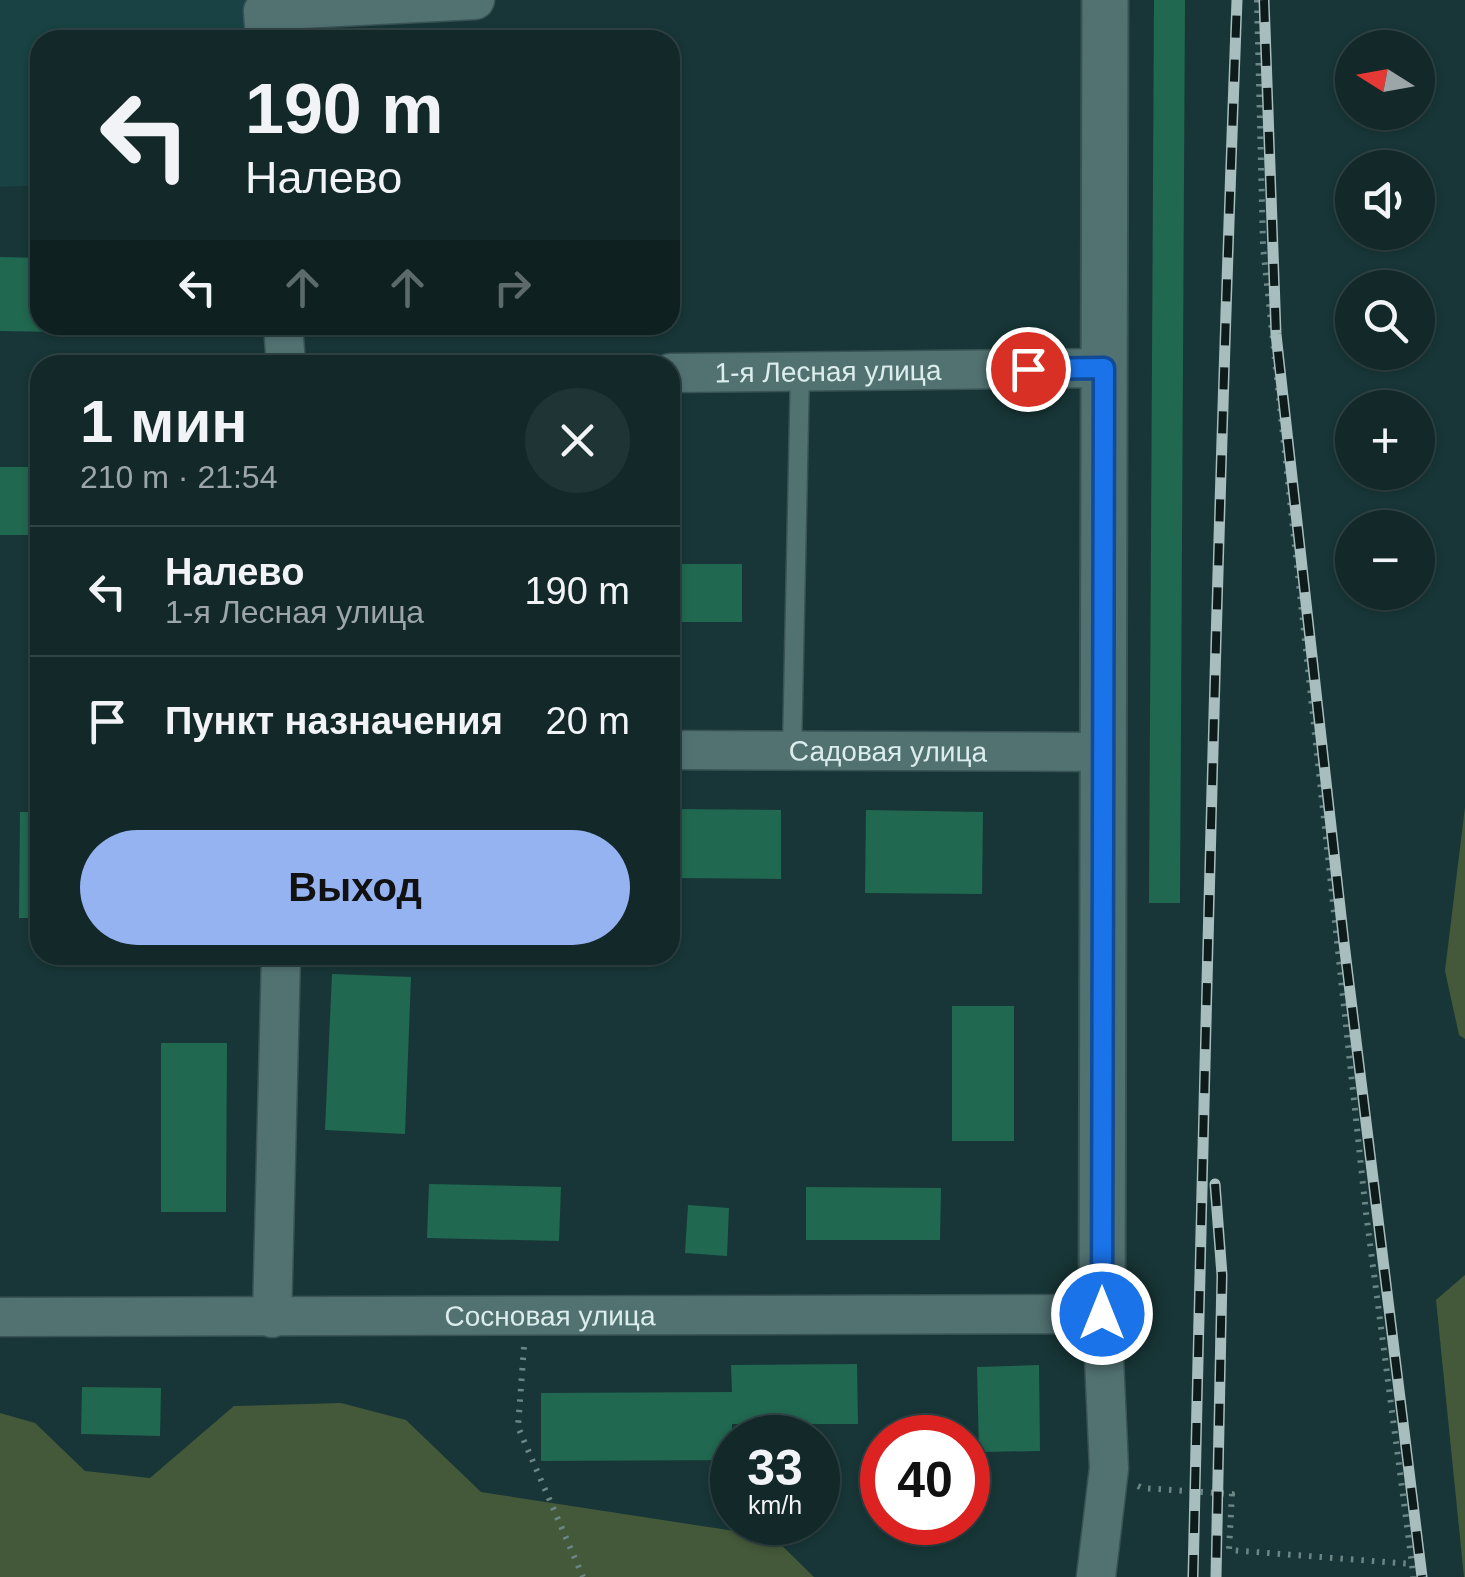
<!DOCTYPE html>
<html lang="ru">
<head>
<meta charset="utf-8">
<style>
	body { margin:0; font-family:Arial,sans-serif; background:#1f3435; color:#f1f3f6; height:100vh; display:flex; flex-direction:column; font-size:38px; white-space:nowrap }
	* { box-sizing:border-box; margin:0 }
	p { font-size:32px; color:#9ca6a8 }
	.icon { flex:none; width:55px; height:55px; fill:none; stroke:currentColor; stroke-width:2; stroke-linecap:round; stroke-linejoin:round }
	.map { position:relative; flex:1; overflow:hidden }
	.sheet { position:absolute; left:30px; top:355px; width:650px; height:610px; display:flex; flex-direction:column; background:#122829; border-radius:30px; box-shadow:0 2px 8px #0004,0 0 0 2px #314446 }
	.sheet>* { flex:none }
	.top-card { position:absolute; left:30px; top:30px; width:650px; height:305px; border-radius:30px; box-shadow:0 2px 8px #0004,0 0 0 2px #314446; background:#122829; color:#f1f3f6; overflow:hidden }
	.needle { width:65px; rotate:281deg }
	.tools { position:absolute; left:1335px; top:30px; display:grid; gap:20px }
	.tools a { display:grid; place-items:center; width:100px; height:100px; border-radius:50%; background:#122829; box-shadow:0 2px 8px #0004,0 0 0 2px #314446; font-size:50px }
	.speed { position:absolute; left:710px; top:1415px; display:flex; gap:20px; font-size:50px; font-weight:700; text-align:center }
	.speed>* { display:grid; place-content:center; width:130px; height:130px; border-radius:50%; background:#122829; box-shadow:0 2px 8px #0004,0 0 0 2px #314446; line-height:1 }
	.speed small { font-size:25px; font-weight:400 }
	.speed .limit { border:15px solid #d22; background:#fff; color:#111 }
	.pin { position:absolute; display:grid; place-items:center; width:85px; height:85px; color:#fff; margin:-42px; border:5px solid #fff; border-radius:50%; box-shadow:0 2px 10px #0007 }
	.me { position:absolute; width:110px; margin:-55px; rotate:0deg; stroke-linejoin:round; filter:drop-shadow(0 0 8px #0008) }
	.turn { display:flex; align-items:center; gap:35px; height:210px; padding:0 50px; font-size:45px }
	.turn .icon { width:130px; height:130px; stroke-width:2.5 }
	.turn b { display:block; font-size:70px; line-height:85px }
	.lanes { display:flex; align-items:center; height:95px; padding:0 50px; background:#0003; justify-content:center; gap:50px; direction:ltr }
	.lanes .off { opacity:.35 }
	.round { display:grid; place-items:center; flex:none; width:105px; height:105px; border-radius:52px; background:#1f3435 }
	.summary { display:flex; align-items:center; justify-content:space-between; height:170px; padding:0 50px }
	h1 { font-size:60px; font-weight:600; line-height:75px }
	.primary-button { display:flex; gap:20px; margin-top:auto; padding:20px 50px }
	.primary-button a { flex:1; height:115px; border-radius:60px; background:#95b2f1; color:#111; font-size:40px; font-weight:600; line-height:115px; text-align:center }
	ul { padding:0; list-style:none }
	li { display:flex; align-items:center; gap:30px; height:130px; padding:0 50px; border-top:2px solid #314446 }
	li div { flex:1 }
	li b { display:block; font-size:38px }
	li em { font-style:normal }
	.map>svg:first-child { display:block }
</style>
</head>
<body>
<div class="map">
<svg width="1465" height="1577" viewBox="0 0 1465 1577">
	<rect width="100%" height="100%" fill="#183637"/>
	<!-- built -->
	<polygon fill="#184243" points="0,0 246,0 248,40 40,40 40,185 0,187"/>
	<!-- green -->
	<g fill="#445939">
		<polygon points="1465,807 1465,1039 1459,1035 1445,971"/>
		<polygon points="1465,1275 1465,1577 1464,1577 1436,1300"/>
		<polygon points="341,1403 406,1420 481,1492 773,1537 814,1577 0,1577 0,1413 35,1423 85,1471 150,1478 234,1406"/>
	</g>
	<!-- building -->
	<g fill="#20684f">
		<polygon points="1154,0 1185,0 1180,903 1149,903"/>
		<polygon points="0,257 40,258 40,325 225,325 225,335 0,331"/>
		<rect x="0" y="467" width="40" height="68"/>
		<rect x="670" y="564" width="72" height="58"/>
		<polygon points="670,809 781,810 781,879 670,878"/>
		<polygon points="866,810 983,812 982,894 865,893"/>
		<polygon points="20,812 40,812 40,918 19,918"/>
		<polygon points="332,974 411,977 405,1134 325,1130"/>
		<rect x="952" y="1006" width="62" height="135"/>
		<polygon points="161,1043 227,1043 226,1212 161,1212"/>
		<polygon points="429,1184 561,1187 559,1241 427,1238"/>
		<polygon points="806,1187 941,1188 940,1240 806,1240"/>
		<polygon points="688,1205 729,1208 727,1256 685,1253"/>
		<polygon points="857,1364 858,1424 732,1424 732,1460 541,1461 541,1393 732,1392 731,1365"/>
		<polygon points="1039,1365 1040,1451 979,1452 977,1367"/>
		<polygon points="82,1387 161,1388 160,1436 81,1434"/>
	</g>
	<g fill="none" stroke-linecap="round" stroke-linejoin="round">
		<defs>
			<polyline id="service" points="792,751 800,371"/>
			<g id="minor">
				<polyline points="265,40 263,11 475,0"/>
				<polyline points="283,325 286,365"/>
				<path id="s1" d="M670 373 1104 368"/>
				<path id="s2" d="M670 750 1103 752"/>
				<path id="s3" d="M0 1317 1102 1314 1109 1468 1096 1577"/>
				<polyline points="272,1318 281,955"/>
			</g>
			<polyline id="tertiary" points="1102,1314 1105,0"/>
		</defs>
		<!-- service casing -->
		<use href="#service" stroke="#395354" stroke-width="21"/>
		<!-- minor casing -->
		<use href="#minor" stroke="#395354" stroke-width="41"/>
		<!-- tertiary casing -->
		<use href="#tertiary" stroke="#395354" stroke-width="49"/>
		<!-- path -->
		<g stroke="#6c8585" stroke-width="6" stroke-dasharray="2.5 8" stroke-linecap="butt">
			<polyline points="1257,0 1263,247 1366,1213 1412,1564"/>
			<polyline points="524,1347 518,1427 583,1577"/>
			<polyline points="1138,1486 1142,1488 1232,1494 1229,1550 1412,1564 1413,1577"/>
		</g>
		<!-- service -->
		<use href="#service" stroke="#527272" stroke-width="18"/>
		<!-- minor -->
		<use href="#minor" stroke="#527272" stroke-width="38"/>
		<!-- tertiary -->
		<use href="#tertiary" stroke="#527272" stroke-width="45"/>
		<defs>
			<g id="rail">
				<polyline points="1264,0 1276,334 1344,943 1422,1577"/>
				<polyline points="1215,1184 1222,1275 1216,1577"/>
				<path d="M1193 1577C1205 1051 1217 526 1237 0"/>
			</g>
		</defs>
		<!-- rail casing -->
		<use href="#rail" stroke="#a8bdbd" stroke-width="11"/>
		<!-- rail -->
		<use href="#rail" stroke="#0e1b1b" stroke-width="8" stroke-dasharray="22" stroke-linecap="butt"/>
	</g>
	<g fill="none" stroke-linecap="round" stroke-linejoin="round">
		<defs>
			<polyline id="route" points="1028,369 1104,368 1102,1314"/>
		</defs>
		<!-- route casing -->
		<use href="#route" stroke="#114b97" stroke-width="25"/>
		<!-- route -->
		<use href="#route" stroke="#1a73e8" stroke-width="18"/>
	</g>
	<g text-anchor="middle" stroke-width="10" stroke-linejoin="round" paint-order="stroke">
		<!-- street labels -->
		<g font-size="28" fill="#dceded" stroke="#0e1b1b">
			<text dy="10" stroke="none"><textPath href="#s1" startOffset="158">1-я Лесная улица</textPath></text>
			<text dy="10" stroke="none"><textPath href="#s2" startOffset="218">Садовая улица</textPath></text>
			<text dy="10" stroke="none"><textPath href="#s3" startOffset="550">Сосновая улица</textPath></text>
		</g>
	</g>
</svg>
<div class="tools">
<a><svg class="needle" viewBox="-14 -14 28 28"><path d="M0-13l5 13h-10z" fill="#e53935"/><path d="M0 13l5-13h-10z" fill="#9ca6a8"/></svg></a>
<a><svg class="icon" aria-label="sound" viewBox="0 0 24 24"><path d="M4 9h4l5-4v14l-5-4H4zM17 9q2 3 0 6"/></svg></a>
<a><svg class="icon" aria-label="search" viewBox="0 0 24 24"><circle cx="10" cy="10" r="6"/><path d="M15 15l6 6"/></svg></a>
<a>+</a>
<a>−</a>
</div>
<div class="speed"><div>33<small>km/h</small></div><div class="limit">40</div></div>
<div class="pin" style="left:1028px;top:369px;background:#d93025"><svg class="icon" aria-label="arrive" viewBox="0 0 24 24"><path d="M6 21V4h12l-3 4 3 4H6"/></svg></div>
<svg class="me" style="left:1102px;top:1314px" viewBox="-20 -20 40 40"><circle r="17" fill="#1a73e8" stroke="#fff" stroke-width="3"/><path d="M0-11L8 9 0 5-8 9z" fill="#fff"/></svg>
<div class="top-card">
<div class="turn"><svg class="icon" aria-label="left" viewBox="0 0 24 24"><path d="M17 20v-9H6M10 6l-5 5 5 5"/></svg><div><b>190 m</b>Налево</div></div>
<div class="lanes"><svg class="icon" aria-label="left" viewBox="0 0 24 24"><path d="M17 20v-9H6M10 6l-5 5 5 5"/></svg><svg class="icon off" aria-label="ahead" viewBox="0 0 24 24"><path d="M12 20V5M6 11l6-6 6 6"/></svg><svg class="icon off" aria-label="ahead" viewBox="0 0 24 24"><path d="M12 20V5M6 11l6-6 6 6"/></svg><svg class="icon off" aria-label="right" viewBox="0 0 24 24"><path d="M7 20v-9h11M14 6l5 5-5 5"/></svg></div>
</div>
<section class="sheet">
<div class="summary"><div><h1>1 мин</h1><p>210 m · 21:54</p></div><a class="round"><svg class="icon" aria-label="close" viewBox="0 0 24 24"><path d="M6 6l12 12M18 6L6 18"/></svg></a></div>
<ul>
<li><svg class="icon" aria-label="left" viewBox="0 0 24 24"><path d="M17 20v-9H6M10 6l-5 5 5 5"/></svg><div><b>Налево</b><p>1-я Лесная улица</p></div><em>190 m</em></li>
<li><svg class="icon" aria-label="arrive" viewBox="0 0 24 24"><path d="M6 21V4h12l-3 4 3 4H6"/></svg><div><b>Пункт назначения</b></div><em>20 m</em></li>
</ul>
<div class="primary-button"><a>Выход</a></div>
</section>
</div>
</body>
</html>
